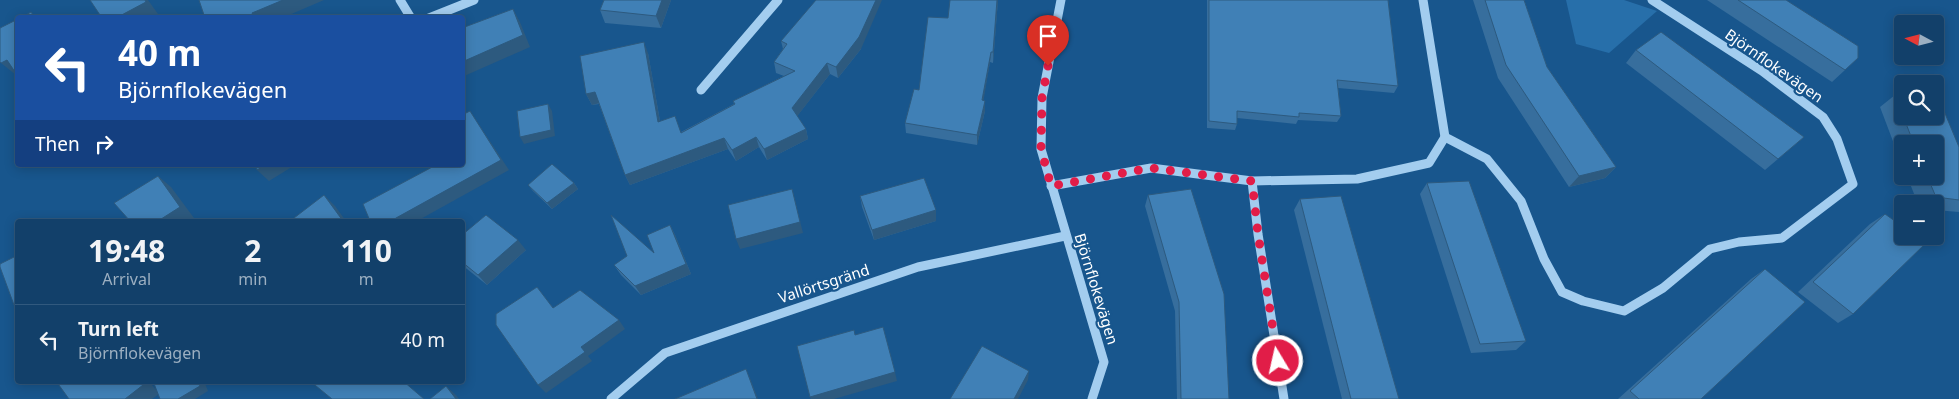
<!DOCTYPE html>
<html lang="en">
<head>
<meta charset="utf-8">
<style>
	body { margin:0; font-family:"Noto Sans",sans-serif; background:#1b4770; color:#f1f3f6; height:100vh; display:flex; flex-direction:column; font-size:19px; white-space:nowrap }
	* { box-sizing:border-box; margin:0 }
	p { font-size:16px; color:#9cafc1 }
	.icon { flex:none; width:28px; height:28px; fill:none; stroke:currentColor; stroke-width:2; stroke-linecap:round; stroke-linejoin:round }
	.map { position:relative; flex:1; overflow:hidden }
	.side { position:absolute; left:15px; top:219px; width:450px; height:165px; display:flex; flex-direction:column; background:#12406a; border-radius:5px; box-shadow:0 2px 12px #0003,0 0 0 1px #31597e }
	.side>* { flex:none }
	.guide { position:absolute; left:15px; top:15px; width:450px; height:152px; border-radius:5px; box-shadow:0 2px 12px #0003,0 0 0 1px #31597e; background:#1a4fa0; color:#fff; overflow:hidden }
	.needle { width:32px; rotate:277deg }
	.tools { position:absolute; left:1894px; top:15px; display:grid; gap:10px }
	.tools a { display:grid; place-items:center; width:50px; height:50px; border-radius:5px; background:#12406a; box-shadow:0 2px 12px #0003,0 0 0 1px #31597e; font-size:25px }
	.pin { position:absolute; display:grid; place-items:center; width:42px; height:42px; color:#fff; margin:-51px -21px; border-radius:50% 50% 50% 0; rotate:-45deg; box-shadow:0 0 5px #0007 }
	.pin .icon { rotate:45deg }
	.me { position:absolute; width:55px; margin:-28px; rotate:351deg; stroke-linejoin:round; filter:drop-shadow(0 0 4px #0008) }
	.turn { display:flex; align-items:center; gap:18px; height:105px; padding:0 20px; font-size:22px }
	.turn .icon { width:65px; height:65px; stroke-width:2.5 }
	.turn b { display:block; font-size:35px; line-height:42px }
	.then { display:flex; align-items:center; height:48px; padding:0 20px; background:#0003; gap:10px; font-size:19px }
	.eta { display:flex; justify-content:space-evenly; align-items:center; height:85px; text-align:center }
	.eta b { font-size:30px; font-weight:700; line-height:35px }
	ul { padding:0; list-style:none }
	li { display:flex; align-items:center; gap:15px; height:70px; padding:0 20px; border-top:1px solid #31597e }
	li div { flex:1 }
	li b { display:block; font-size:19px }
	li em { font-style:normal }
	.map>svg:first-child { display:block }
</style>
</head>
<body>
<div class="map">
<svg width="1959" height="399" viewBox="0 0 1959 399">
	<rect width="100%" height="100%" fill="#18568d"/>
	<!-- green -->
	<polygon fill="#276faa" points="1566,0 1624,0 1657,11 1609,53 1576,44"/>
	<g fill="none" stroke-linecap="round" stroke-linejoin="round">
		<!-- minor -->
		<g stroke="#a3cdef" stroke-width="9">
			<polyline points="400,0 411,18"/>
			<polyline points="1061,0 1042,98 1041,149 1104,362 1092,399"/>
			<polyline points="1423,0 1445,137 1487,159 1521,201 1544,259 1562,292 1583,301 1624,311 1663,288 1710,249 1739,242 1782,238 1853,184 1837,139 1823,117 1762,71 1652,0"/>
			<polyline points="429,18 474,0"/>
			<polyline points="701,90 778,0"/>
			<polyline points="1252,181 1258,234 1284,399"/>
			<polyline points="1051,186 1151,168 1252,181 1357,179 1429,163 1445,137"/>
			<polyline points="611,399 665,353 918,267 1065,236"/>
		</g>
	</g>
	<!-- wall -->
	<g fill="#376e9d">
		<polygon points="604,0 671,0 661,28 605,23 600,10"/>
		<polygon points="998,0 993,63 990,62 983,100 985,111 977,145 906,133 905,123 919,90 948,18"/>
		<polygon points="1207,0 1388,0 1398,86 1394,93 1338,88 1341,116 1337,122 1298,120 1296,124 1237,118 1237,124 1235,130 1207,128"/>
		<polygon points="1473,0 1524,0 1547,67 1616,167 1605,178 1569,187 1498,78"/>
		<polygon points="1707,0 1786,0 1845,70 1832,82"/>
		<polygon points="781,41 861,49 838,78 830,74 797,116 806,129 808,139 767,160 759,147 736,161 728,149 630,185 625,175 599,104 592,105 586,94 648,53 660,121 681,132 734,104 733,101 784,76 776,73 774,62 783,49"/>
		<polygon points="1636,50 1804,137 1765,170 1626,63"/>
		<polygon points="1895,95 1902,96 1902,116 1935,116 1959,147 1959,212 1935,210 1935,204 1918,204 1907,176 1935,176 1935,144 1902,144 1902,165 1880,107"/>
		<polygon points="574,183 578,189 552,209 533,191 528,185"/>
		<polygon points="1427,183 1526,341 1516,350 1471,353 1420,194"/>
		<polygon points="1148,195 1229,399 1177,399 1175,311 1145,206"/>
		<polygon points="860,196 936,210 936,221 874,240 862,207"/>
		<polygon points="1300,199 1399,399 1342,399 1294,210"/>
		<polygon points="1885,214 1853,314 1838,323 1798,292 1870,224"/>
		<polygon points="670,225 675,235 691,274 641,295 621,275 614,265 654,253"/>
		<polygon points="462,235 526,250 487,285 462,265"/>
		<polygon points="1765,269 1701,399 1618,399 1751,279"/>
	</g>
	<!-- shaded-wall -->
	<g fill="#2d5a7f">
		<polygon points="145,0 148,0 158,14 152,18 116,18"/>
		<polygon points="283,0 324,0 282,18 254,18 252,13"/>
		<polygon points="662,0 671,0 661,28 656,16"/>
		<polygon points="876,0 882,0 861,49 838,78 836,67"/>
		<polygon points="997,0 998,0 993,63 993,52"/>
		<polygon points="513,9 520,22 530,47 462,77 462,62"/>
		<polygon points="644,42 648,53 662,133 658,122"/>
		<polygon points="991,52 990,62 982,110 982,100"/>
		<polygon points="7,60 18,68 18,74 16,75 1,63"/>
		<polygon points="827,63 830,74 795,119 792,108"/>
		<polygon points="595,92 600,103 592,105 586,94"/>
		<polygon points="985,101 985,111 977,145 977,135"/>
		<polygon points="548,104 552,111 555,136 524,144 520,137"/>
		<polygon points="470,111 509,170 417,221 392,221 396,218 501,160"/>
		<polygon points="806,129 808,139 767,160 764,149"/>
		<polygon points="756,137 759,147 736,161 732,150"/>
		<polygon points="724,138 728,149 630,185 625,175"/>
		<polygon points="265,165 295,165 269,181 257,170"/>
		<polygon points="1616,167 1605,178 1569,187 1579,176"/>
		<polygon points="158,176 171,187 194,218 189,221 158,221"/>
		<polygon points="574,183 578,189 552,209 547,203"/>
		<polygon points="792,189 803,233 740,249 736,239"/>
		<polygon points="324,195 335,206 346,221 343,221"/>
		<polygon points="936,210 936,221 874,240 872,230"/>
		<polygon points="670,225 675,235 691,274 641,295 635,286"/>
		<polygon points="518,240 526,250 487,285 478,275"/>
		<polygon points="619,320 625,329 588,356 592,361 546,393 538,385 581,347"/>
		<polygon points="746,369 750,378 758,399 757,399"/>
		<polygon points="1029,371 1028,380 1018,399 1014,399"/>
		<polygon points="895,372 897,381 834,399 811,399 810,397"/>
		<polygon points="140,381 149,381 159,394 152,399 125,399"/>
		<polygon points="198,381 204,381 208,391 195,399 178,399"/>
		<polygon points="446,386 456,395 459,399 456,399"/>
	</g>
	<!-- building -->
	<g fill="#4080b6" stroke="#2d5a7f">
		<polygon points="90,0 145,0 146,2 116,18 102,18"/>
		<polygon points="199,0 283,0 252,13 254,18 205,18"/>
		<polygon points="604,0 662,0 656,16 600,10"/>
		<polygon points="816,0 876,0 859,37 836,67 827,63 792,108 806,129 764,149 756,137 732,150 724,138 625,175 595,92 586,94 580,56 644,42 658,122 675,116 681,133 735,104 733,101 795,71 774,62 787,44 781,41"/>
		<polygon points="950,0 997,0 993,52 991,52 982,100 985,101 977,135 905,123 914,89 919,90 928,17 948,18"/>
		<polygon points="1209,0 1388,0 1398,86 1337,80 1341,116 1299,113 1299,117 1237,111 1237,124 1209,121"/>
		<polygon points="1485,0 1524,0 1547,67 1616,167 1579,176 1506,65"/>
		<polygon points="1738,0 1786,0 1858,46 1858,58 1845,70"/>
		<polygon points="513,9 523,35 462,62 462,28"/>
		<polygon points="31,12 35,18 21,18"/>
		<polygon points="18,19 18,70 15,72 7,60 1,63 0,62 0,28"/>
		<polygon points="1661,32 1804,137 1778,159 1636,50"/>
		<polygon points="1895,95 1902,96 1902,115"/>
		<polygon points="1935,99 1939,99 1959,147 1959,200 1936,197 1927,176 1935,176 1935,144 1914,144 1903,116 1935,116"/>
		<polygon points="548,104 551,130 520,137 517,111"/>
		<polygon points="470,111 501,160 396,218 392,221 370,221 363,204 436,165 462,165 462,115"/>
		<polygon points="552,164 574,183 547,203 528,185"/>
		<polygon points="256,165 265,165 257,170"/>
		<polygon points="158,176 180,207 158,221 130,221 114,203"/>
		<polygon points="924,178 936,210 872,230 860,196"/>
		<polygon points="1469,181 1526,341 1480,344 1427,183"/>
		<polygon points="792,189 800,222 736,239 728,205"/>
		<polygon points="1191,189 1224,294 1229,399 1181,399 1179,302 1148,195"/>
		<polygon points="324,195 343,221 297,221 294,218"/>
		<polygon points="1341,196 1399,399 1351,399 1300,199"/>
		<polygon points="1885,214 1902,226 1902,236 1916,236 1926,243 1853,314 1813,282"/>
		<polygon points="486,215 518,240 478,275 462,262 462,235"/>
		<polygon points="611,215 654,253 647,235 670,225 686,264 635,286 614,265 627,256"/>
		<polygon points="18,255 18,303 14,305 0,267 0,264"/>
		<polygon points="1765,269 1805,302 1701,399 1639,399 1630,391"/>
		<polygon points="537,287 553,308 580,290 619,320 581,347 585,352 538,385 496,325 496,314"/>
		<polygon points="883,327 895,372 810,397 797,346 854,330 855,335"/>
		<polygon points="982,346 1029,371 1014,399 950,399"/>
		<polygon points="746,369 757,399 675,399"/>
		<polygon points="56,381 140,381 143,385 125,399 69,399"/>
		<polygon points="153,381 198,381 200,386 178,399 160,399"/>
		<polygon points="310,381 403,381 424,399 332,399"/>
		<polygon points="446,386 456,399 430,399"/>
	</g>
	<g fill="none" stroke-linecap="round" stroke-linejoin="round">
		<!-- route -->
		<polyline stroke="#e11d48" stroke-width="9" stroke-dasharray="0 16.2" points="1048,66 1042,98 1041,149 1051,186 1151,168 1252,181 1258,234 1278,361"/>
	</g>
	<g text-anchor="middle" stroke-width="4.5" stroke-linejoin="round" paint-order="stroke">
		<!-- street labels -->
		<g font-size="15" fill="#fff" stroke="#18568d">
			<text transform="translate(1774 66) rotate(35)" y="5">Björnflokevägen</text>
			<text transform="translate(824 284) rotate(-18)" y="5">Vallörtsgränd</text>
			<text transform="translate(1096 289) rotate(73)" y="5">Björnflokevägen</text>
		</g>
	</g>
</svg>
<div class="tools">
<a><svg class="needle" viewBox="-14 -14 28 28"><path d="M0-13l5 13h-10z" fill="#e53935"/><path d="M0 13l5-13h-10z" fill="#9cafc1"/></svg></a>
<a><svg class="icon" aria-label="search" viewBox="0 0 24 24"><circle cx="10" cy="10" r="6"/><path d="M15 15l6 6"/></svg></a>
<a>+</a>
<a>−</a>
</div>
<div class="pin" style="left:1048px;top:66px;background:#d93025"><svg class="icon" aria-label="arrive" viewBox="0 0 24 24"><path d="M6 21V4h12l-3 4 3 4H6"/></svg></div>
<svg class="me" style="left:1278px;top:361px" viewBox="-20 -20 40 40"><circle r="17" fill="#e11d48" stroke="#fff" stroke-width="3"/><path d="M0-11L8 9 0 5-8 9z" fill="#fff"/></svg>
<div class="guide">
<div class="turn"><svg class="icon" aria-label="left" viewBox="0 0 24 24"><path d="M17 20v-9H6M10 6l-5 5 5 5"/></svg><div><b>40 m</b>Björnflokevägen</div></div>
<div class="then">Then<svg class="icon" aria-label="right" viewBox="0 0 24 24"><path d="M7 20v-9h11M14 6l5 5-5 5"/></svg></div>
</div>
<section class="side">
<div class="eta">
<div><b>19:48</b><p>Arrival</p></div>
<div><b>2</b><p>min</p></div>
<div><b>110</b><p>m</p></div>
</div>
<ul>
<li><svg class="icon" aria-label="left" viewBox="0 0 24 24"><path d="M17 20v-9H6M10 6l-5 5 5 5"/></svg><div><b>Turn left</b><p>Björnflokevägen</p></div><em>40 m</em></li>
</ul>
</section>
</div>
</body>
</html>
